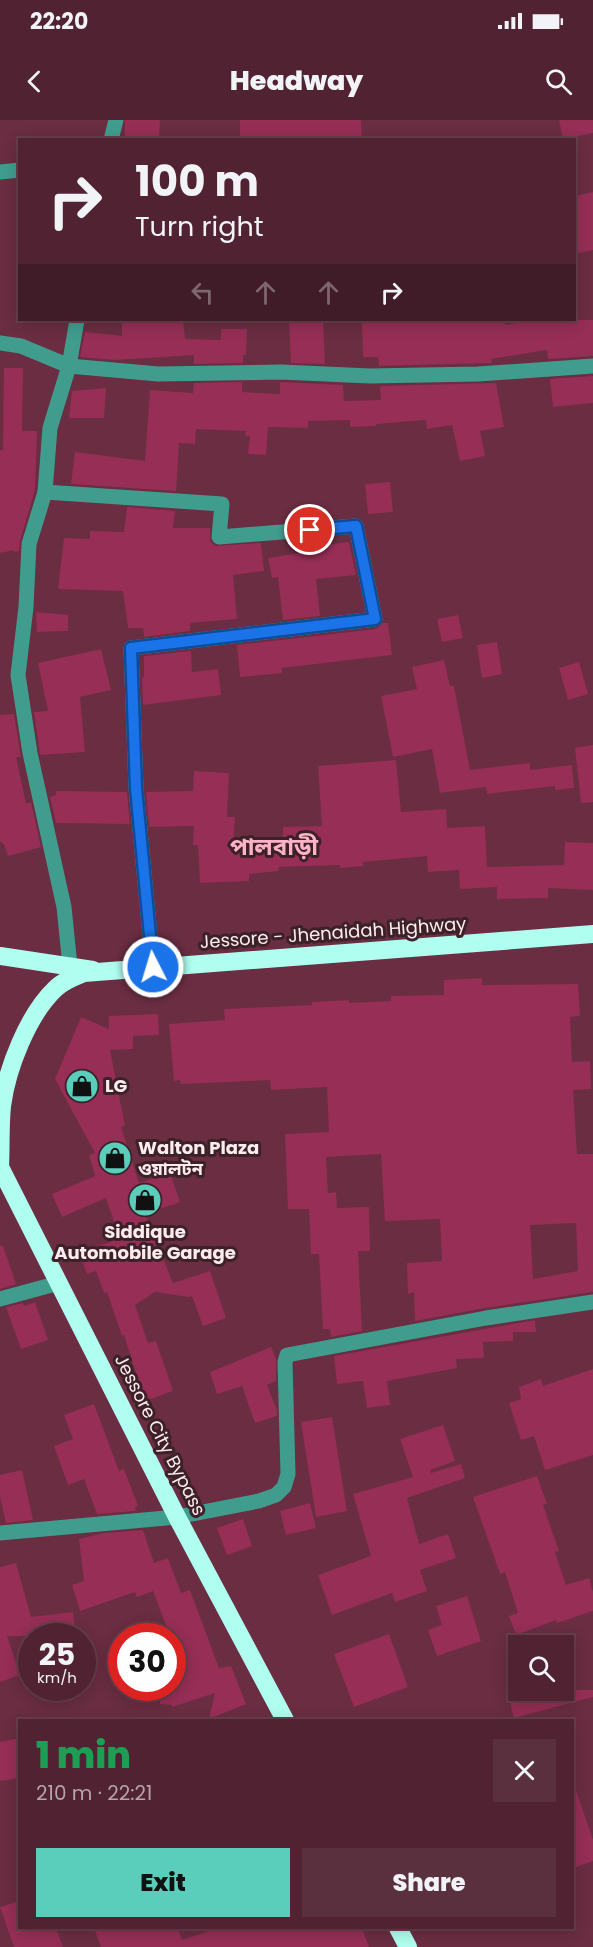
<!DOCTYPE html>
<html lang="en">
<head>
<meta charset="utf-8">
<style>
	body { margin:0; font-family:Poppins,"Noto Sans Bengali",sans-serif; background:#5a2f3e; color:#f1f3f6; height:100vh; display:flex; flex-direction:column; font-size:22px; white-space:nowrap }
	* { box-sizing:border-box; margin:0 }
	p { font-size:20px; color:#b4a4ac }
	.icon { flex:none; width:33px; height:33px; fill:none; stroke:currentColor; stroke-width:2; stroke-linecap:round; stroke-linejoin:round }
	.map { position:relative; flex:1; overflow:hidden }
	.sheet { position:absolute; left:18px; top:1599px; width:556px; height:210px; display:flex; flex-direction:column; background:#502232; border-radius:0px; box-shadow:0 3px 15px #0003,0 0 0 2px #673f4d }
	.sheet>* { flex:none }
	.top-card { position:absolute; left:18px; top:18px; width:558px; height:183px; border-radius:0px; box-shadow:0 3px 15px #0003,0 0 0 2px #673f4d; background:#502232; color:#f1f3f6; overflow:hidden }
	.controls { position:absolute; left:508px; top:1515px; display:grid; gap:12px }
	.controls a { display:grid; place-items:center; width:66px; height:66px; border-radius:0px; background:#502232; box-shadow:0 3px 15px #0003,0 0 0 2px #673f4d; font-size:30px }
	.speed { position:absolute; left:18px; top:1503px; display:flex; gap:12px; font-size:30px; font-weight:700; text-align:center }
	.speed>* { display:grid; place-content:center; width:78px; height:78px; border-radius:50%; background:#502232; box-shadow:0 3px 15px #0003,0 0 0 2px #673f4d; line-height:1 }
	.speed small { font-size:15px; font-weight:400 }
	.speed .limit { border:9px solid #d22; background:#fff; color:#111 }
	.pin { position:absolute; display:grid; place-items:center; width:51px; height:51px; color:#fff; margin:-26px; border:3px solid #fff; border-radius:50%; box-shadow:0 2px 6px #0007 }
	.me { position:absolute; width:66px; margin:-33px; rotate:355deg; stroke-linejoin:round; filter:drop-shadow(0 0 4px #0008) }
	.turn { display:flex; align-items:center; gap:21px; height:126px; padding:0 18px; font-size:27px }
	.turn .icon { width:78px; height:78px; stroke-width:2.5 }
	.turn b { display:block; font-size:42px; line-height:51px }
	.lanes { display:flex; align-items:center; height:57px; padding:0 18px; background:#0003; justify-content:center; gap:30px; direction:ltr }
	.lanes .off { opacity:.35 }
	.round { display:grid; place-items:center; flex:none; width:63px; height:63px; border-radius:0px; background:#5a2f3e }
	.head { display:flex; align-items:center; justify-content:space-between; height:102px; padding:0 18px }
	h1 { font-size:36px; font-weight:800; line-height:45px; color:#1e9e55 }
	.primary-button { display:flex; gap:12px; margin-top:auto; padding:12px 18px }
	.primary-button a { flex:1; height:69px; border-radius:0px; background:#5bcebb; color:#111; font-size:24px; font-weight:800; line-height:69px; text-align:center }
	.primary-button a+a { background:#5a2f3e; color:#f1f3f6 }
	.status { display:flex; justify-content:space-between; align-items:center; height:42px; padding:0 30px; background:#502232; direction:ltr }
	.status svg { height:16px; fill:currentColor }
	header { display:flex; justify-content:space-between; align-items:center; height:78px; padding:0 18px; background:#502232; font-size:27px; font-weight:800 }
	.map>svg:first-child { display:block }
</style>
</head>
<body>
<div class="status"><b>22:20</b><svg viewBox="0 0 49 12"><path d="M0 12V9h3v3zM5 12V6h3v6zM10 12V3h3v9zM15 12V0h3v12zM26 1h20v11H26zM47 4h2v5h-2z"/></svg></div>
<header><svg class="icon" aria-label="back" viewBox="0 0 24 24"><path d="M15 5l-7 7 7 7"/></svg>Headway<svg class="icon" aria-label="search" viewBox="0 0 24 24"><circle cx="10" cy="10" r="6"/><path d="M15 15l6 6"/></svg></header>
<div class="map">
<svg width="593" height="1827" viewBox="0 0 593 1827">
	<rect width="100%" height="100%" fill="#6a2d42"/>
	<!-- building -->
	<g fill="#962e56" fill-rule="evenodd">
		<polygon points="125,0 160,0 159,18 125,17"/>
		<polygon points="240,0 361,0 362,20 326,20 325,16 240,20"/>
		<polygon points="559,0 593,0 593,13 563,19"/>
		<polygon points="593,72 593,130 574,134 574,76"/>
		<polygon points="122,200 183,200 185,219 221,220 221,209 247,209 246,235 243,235 243,243 194,244 194,235 115,240 80,237 85,212 122,216"/>
		<polygon points="289,200 323,200 325,244 291,243"/>
		<polygon points="362,200 504,200 505,205 538,200 593,200 593,236 548,239 547,230 491,239 492,243 379,246 378,237 363,237"/>
		<polygon points="4,248 23,248 22,311 37,311 35,370 20,421 19,431 14,432 14,430 0,433 0,330 3,330"/>
		<polygon points="593,256 593,283 553,287 550,259"/>
		<polygon points="242,262 242,272 280,274 280,262 343,265 344,281 381,280 380,266 496,263 504,307 480,311 485,336 460,341 452,305 427,309 426,300 376,304 376,306 350,307 350,300 308,301 308,308 268,307 266,335 248,334 250,316 245,316 246,311 196,309 195,324 179,323 176,371 71,364 75,332 145,341 150,270 193,273 194,263"/>
		<polygon points="106,268 104,298 69,298 72,271"/>
		<polygon points="390,362 393,392 368,394 365,364"/>
		<polygon points="127,387 175,391 173,408 210,408 210,421 215,426 261,423 264,451 233,455 237,499 190,503 190,511 144,517 143,508 128,508 123,471 58,469 64,418 90,419 90,411 124,412"/>
		<polygon points="349,422 356,455 316,459 320,496 283,500 278,457 272,458 268,438 318,430 317,426"/>
		<polygon points="36,492 68,495 68,511 37,512"/>
		<polygon points="458,495 463,518 442,522 437,499"/>
		<polygon points="383,503 388,503 392,535 282,548 282,553 240,557 237,525 376,509"/>
		<polygon points="497,522 502,554 482,558 477,525"/>
		<polygon points="101,529 111,570 80,577 85,632 40,635 34,592 48,591 38,543"/>
		<polygon points="191,531 192,552 218,549 221,575 143,585 142,558 144,557 144,536"/>
		<polygon points="444,540 450,566 454,566 470,650 530,643 530,650 572,645 574,668 555,670 555,666 487,674 486,667 440,673 432,629 393,637 381,576 417,569 412,547"/>
		<polygon points="579,542 588,574 568,580 559,548"/>
		<polygon points="14,594 21,637 16,637 26,684 31,682 41,727 8,736 4,724 0,721 0,595"/>
		<polygon points="593,625 593,682 581,683 575,628"/>
		<polygon points="396,640 401,692 446,689 447,708 485,706 487,747 564,745 565,722 593,723 593,770 548,768 548,778 497,779 497,767 460,769 459,750 428,752 427,736 363,742 363,746 340,748 340,745 278,747 279,751 249,754 249,761 200,763 198,725 193,725 194,706 149,707 146,672 193,671 194,651 229,653 227,697 235,697 233,727 283,721 283,707 322,706 318,646"/>
		<polygon points="56,671 127,672 130,704 56,703 50,677 56,675"/>
		<path d="M482 858V865L578 864 580 896 570 897 572 942 590 941 591 969 573 970 577 1034H593V1172L485 1188 415 1201 414 1172 408 1174 407 1143 442 1141 440 1099 385 1101 381 1034 326 1037 328 1073 336 1072 337 1088 369 1087 370 1131H358L362 1211 331 1217 330 1209H323L319 1134H311L309 1089H288L285 1014 329 1012 327 967 271 970 270 960 181 964 180 960 174 961 169 904 225 900 224 889 312 885V882L349 880V883L391 881V876L444 875V860ZM576 1103 578 1151 533 1159 530 1105Z"/>
		<polygon points="158,894 159,915 133,916 133,929 110,930 125,1006 121,1007 139,1063 170,1053 180,1082 145,1094 173,1163 210,1151 226,1198 203,1206 192,1176 189,1177 155,1172 135,1185 148,1223 156,1221 173,1271 145,1281 124,1215 122,1216 107,1172 104,1173 96,1151 87,1154 79,1132 120,1119 106,1078 62,1097 52,1074 95,1056 89,1035 95,1033 55,959 81,897 109,909 109,896"/>
		<polygon points="0,1126 3,1126 16,1164 0,1169"/>
		<polygon points="35,1182 48,1220 21,1229 6,1187 23,1183 24,1186"/>
		<polygon points="535,1200 536,1212 513,1212 513,1221 483,1222 484,1238 456,1239 457,1248 387,1261 390,1285 367,1288 363,1261 337,1264 334,1236"/>
		<polygon points="271,1227 276,1239 276,1261 267,1265 277,1290 277,1296 255,1303 242,1266 217,1274 210,1252"/>
		<polygon points="593,1249 593,1335 545,1350 534,1316 521,1320 509,1283 521,1279 519,1267 541,1259 543,1266"/>
		<polygon points="94,1284 119,1351 124,1349 138,1386 135,1387 136,1391 97,1394 84,1359 68,1365 54,1326 73,1319 64,1295"/>
		<polygon points="332,1297 347,1391 316,1397 301,1302"/>
		<polygon points="443,1305 455,1341 430,1350 431,1353 461,1344 465,1358 407,1378 419,1424 448,1414 456,1438 420,1450 427,1471 395,1482 392,1473 332,1495 318,1455 371,1436 353,1374 413,1357 400,1319"/>
		<polygon points="22,1350 33,1400 6,1403 0,1377 0,1355"/>
		<polygon points="537,1356 547,1384 543,1385 559,1431 555,1432 566,1465 589,1458 593,1472 593,1491 557,1503 556,1500 516,1515 509,1496 518,1493 505,1452 500,1454 473,1377"/>
		<polygon points="310,1383 316,1408 286,1415 280,1391"/>
		<polygon points="243,1399 252,1426 227,1435 217,1408"/>
		<polygon points="143,1410 154,1443 168,1438 181,1473 190,1470 219,1548 231,1546 246,1584 209,1599 215,1573 172,1587 172,1585 160,1584 161,1568 172,1568 172,1554 183,1550 172,1523 172,1516 170,1516 153,1471 137,1477 135,1472 80,1491 72,1465 84,1461 79,1419 104,1413"/>
		<polygon points="16,1443 31,1497 73,1492 76,1516 7,1516 20,1555 0,1562 0,1447"/>
		<polygon points="467,1476 481,1521 437,1536 428,1510 442,1505 436,1486"/>
		<polygon points="389,1514 408,1567 354,1587 334,1534"/>
		<polygon points="507,1570 593,1570 593,1577 514,1598"/>
		<polygon points="20,1618 20,1658 0,1661 0,1622"/>
		<polygon points="576,1670 593,1720 593,1741 573,1748 573,1671"/>
		<polygon points="20,1781 20,1808 56,1808 63,1827 14,1827 0,1787"/>
		<polygon points="94,1808 178,1808 182,1820 219,1808 362,1808 369,1827 101,1827"/>
	</g>
	<g fill="none" stroke-linecap="round" stroke-linejoin="round">
		<!-- minor -->
		<g stroke="#409d8e" stroke-width="15">
			<polyline points="111,20 116,0"/>
			<polyline points="0,52 20,50"/>
			<polyline points="0,223 21,226 69,246 158,254 281,252 370,256 478,254 593,246"/>
			<polyline points="45,372 222,384 219,417 356,406 375,499 131,528 136,668 153,847"/>
			<polyline points="70,846 64,787 30,633 18,555 26,487 29,424 45,372 50,308 69,246 77,200"/>
			<polyline points="0,1179 59,1163"/>
			<polyline points="0,1413 177,1397 259,1381 276,1375 284,1367 288,1354 285,1242 287,1235 486,1198 593,1182"/>
		</g>
		<!-- highway -->
		<g stroke="#affeef" stroke-width="18">
			<polyline points="0,836 93,850"/>
			<path d="M0 1047C1 1027 0 1006 2 986 7 948 28 895 55 869 63 861 74 857 84 853L593 814"/>
			<polyline points="0,1047 177,1397 285,1600"/>
			<polyline points="398,1808 408,1827"/>
		</g>
	</g>
	<g fill="none" stroke-linecap="round" stroke-linejoin="round">
		<defs>
			<polyline id="route" points="153,847 136,668 131,528 375,499 356,406 310,410"/>
		</defs>
		<!-- route casing -->
		<use href="#route" stroke="#114b97" stroke-width="15"/>
		<!-- route -->
		<use href="#route" stroke="#1a73e8" stroke-width="10"/>
	</g>
	<!-- icons -->
	<defs>
		<symbol id="shop-disc" viewBox="-11 -11 22 22"><circle r="9.5" fill="#5bcebb" stroke="#3d2129"/><path d="M-5-2.5h2.3a2.7 3.5 0 0 1 5.4 0H5L5.5 6h-11ZM-1.5-2.5h3a1.5 2.3 0 0 0-3 0Z" fill="#111"/></symbol>
	</defs>
	<g fill-rule="evenodd">
		<use href="#shop-disc" x="63" y="947" width="38" height="38"/>
		<use href="#shop-disc" x="96" y="1019" width="38" height="38"/>
		<use href="#shop-disc" x="126" y="1061" width="38" height="38"/>
	</g>
	<g text-anchor="middle" stroke-width="6" stroke-linejoin="round" paint-order="stroke">
		<!-- street labels -->
		<g font-size="18" fill="#fcecf0" stroke="#3d2129">
			<text transform="translate(333 813) rotate(-4)" y="6">Jessore - Jhenaidah Highway</text>
			<text transform="translate(160 1315) rotate(63)" y="6">Jessore City Bypass</text>
		</g>
		<!-- poi labels -->
		<g font-size="18" font-weight="bold" fill="#fcecf0" stroke="#3d2129" text-anchor="start">
			<text x="105" y="972">LG</text>
			<text x="138" y="1034">Walton Plaza<tspan x="138" dy="21">ওয়ালটন</tspan></text>
			<text x="145" y="1118" text-anchor="middle">Siddique<tspan x="145" dy="21">Automobile Garage</tspan></text>
		</g>
		<!-- district labels -->
		<g font-size="24" font-weight="bold" fill="#fdb3c7" stroke="#3d2129">
			<text x="274" y="735">পালবাড়ী</text>
		</g>
	</g>
</svg>
<div class="controls">
<a><svg class="icon" aria-label="search" viewBox="0 0 24 24"><circle cx="10" cy="10" r="6"/><path d="M15 15l6 6"/></svg></a>
</div>
<div class="speed"><div>25<small>km/h</small></div><div class="limit">30</div></div>
<div class="pin" style="left:310px;top:410px;background:#d93025"><svg class="icon" aria-label="arrive" viewBox="0 0 24 24"><path d="M6 21V4h12l-3 4 3 4H6"/></svg></div>
<svg class="me" style="left:153px;top:847px" viewBox="-20 -20 40 40"><circle r="17" fill="#1a73e8" stroke="#fff" stroke-width="3"/><path d="M0-11L8 9 0 5-8 9z" fill="#fff"/></svg>
<div class="top-card">
<div class="turn"><svg class="icon" aria-label="right" viewBox="0 0 24 24"><path d="M7 20v-9h11M14 6l5 5-5 5"/></svg><div><b>100 m</b>Turn right</div></div>
<div class="lanes"><svg class="icon off" aria-label="left" viewBox="0 0 24 24"><path d="M17 20v-9H6M10 6l-5 5 5 5"/></svg><svg class="icon off" aria-label="ahead" viewBox="0 0 24 24"><path d="M12 20V5M6 11l6-6 6 6"/></svg><svg class="icon off" aria-label="ahead" viewBox="0 0 24 24"><path d="M12 20V5M6 11l6-6 6 6"/></svg><svg class="icon" aria-label="right" viewBox="0 0 24 24"><path d="M7 20v-9h11M14 6l5 5-5 5"/></svg></div>
</div>
<section class="sheet">
<div class="head"><div><h1>1 min</h1><p>210 m · 22:21</p></div><a class="round"><svg class="icon" aria-label="close" viewBox="0 0 24 24"><path d="M6 6l12 12M18 6L6 18"/></svg></a></div>
<div class="primary-button"><a>Exit</a><a>Share</a></div>
</section>
</div>
</body>
</html>
